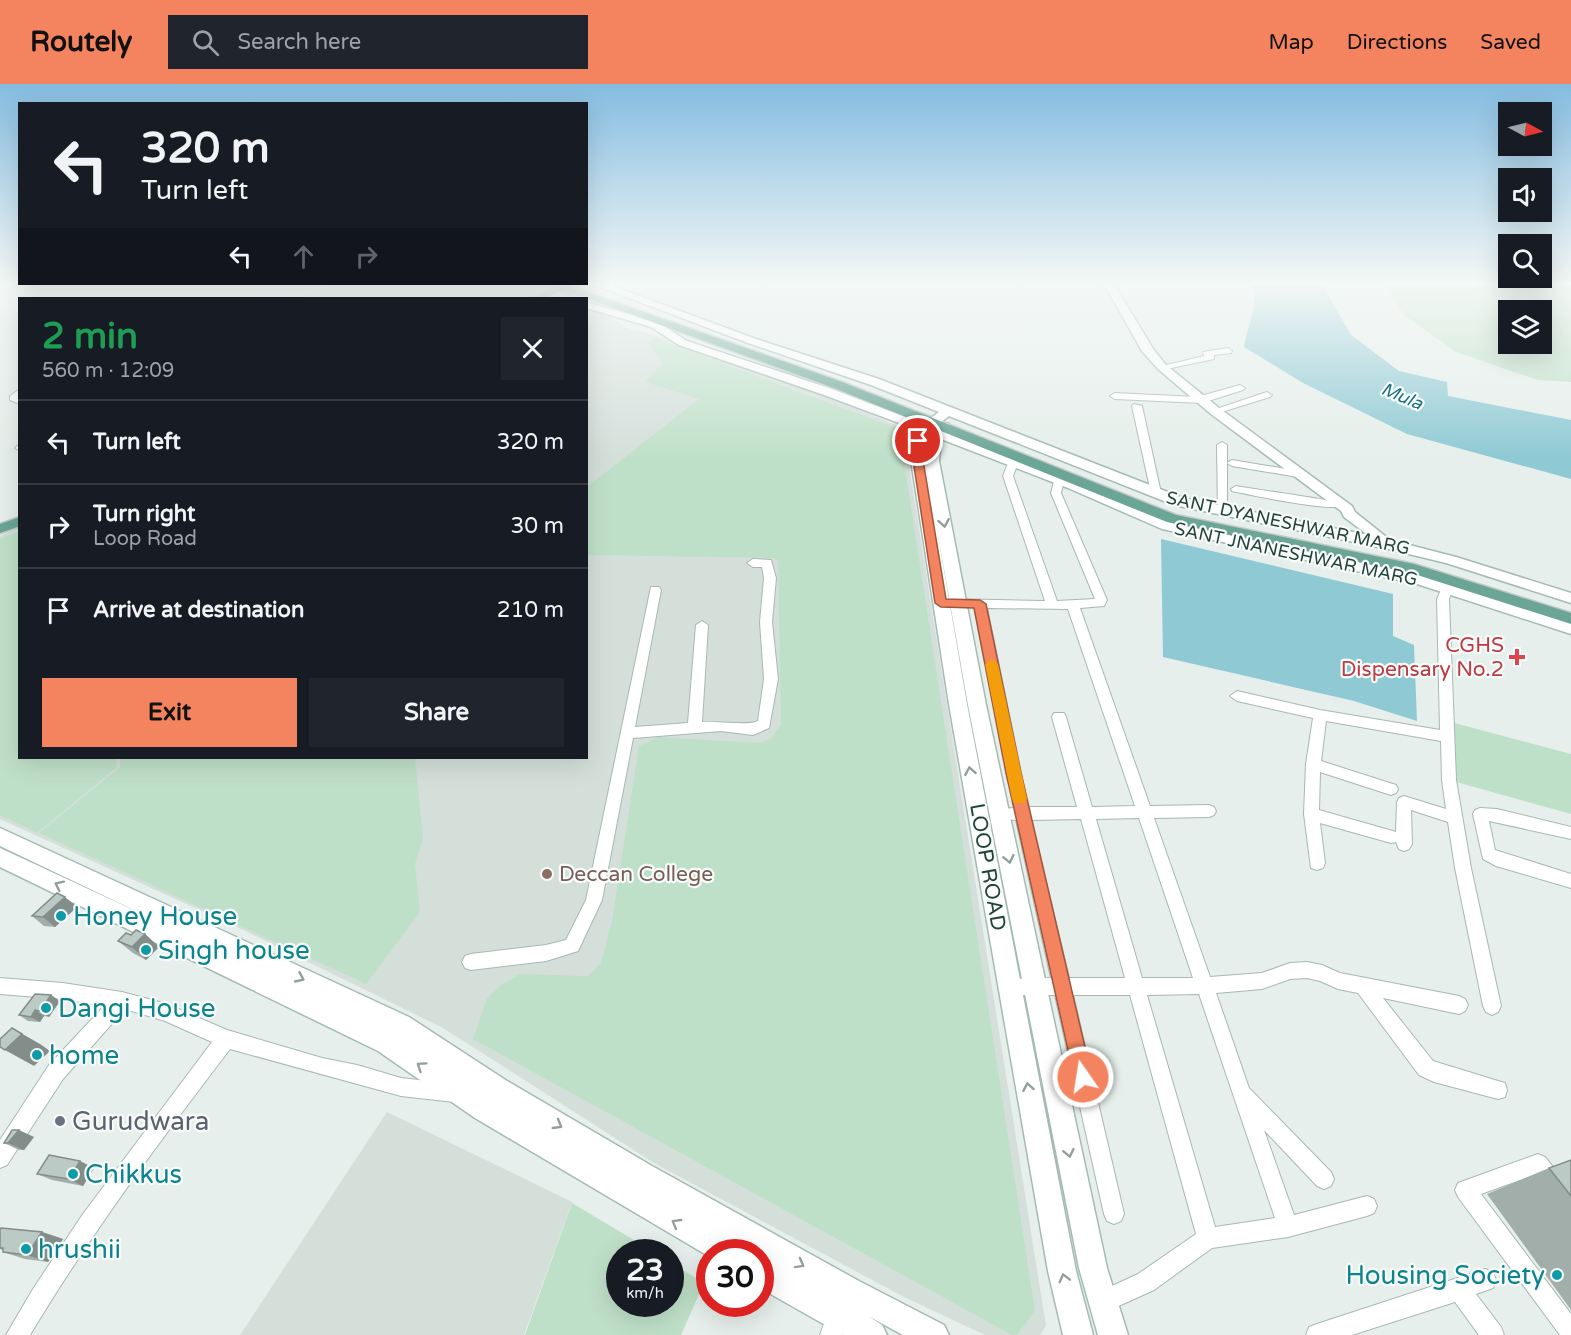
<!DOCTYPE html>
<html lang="en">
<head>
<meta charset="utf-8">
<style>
	body { margin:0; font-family:"Varela Round",sans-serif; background:#20242c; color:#f1f3f6; height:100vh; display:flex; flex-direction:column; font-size:22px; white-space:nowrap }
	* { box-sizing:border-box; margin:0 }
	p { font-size:20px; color:#9ea1a6 }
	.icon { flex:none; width:33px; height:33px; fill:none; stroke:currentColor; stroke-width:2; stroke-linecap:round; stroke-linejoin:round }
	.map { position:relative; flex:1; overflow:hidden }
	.drawer { position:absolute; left:18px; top:213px; width:570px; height:462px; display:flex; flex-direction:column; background:#171b24; border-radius:0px; box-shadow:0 6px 24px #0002 }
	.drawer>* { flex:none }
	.banner { position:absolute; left:18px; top:18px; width:570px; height:183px; border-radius:0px; box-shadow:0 6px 24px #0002; background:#171b24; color:#f1f3f6; overflow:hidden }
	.needle { width:39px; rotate:97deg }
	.fabs { position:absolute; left:1498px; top:18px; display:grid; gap:12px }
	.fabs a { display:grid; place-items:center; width:54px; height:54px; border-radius:0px; background:#171b24; box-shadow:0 6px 24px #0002; font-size:30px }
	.speed { position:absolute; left:606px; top:1155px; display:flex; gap:12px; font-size:30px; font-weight:700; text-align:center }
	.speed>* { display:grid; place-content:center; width:78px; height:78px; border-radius:50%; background:#171b24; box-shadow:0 6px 24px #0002; line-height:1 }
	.speed small { font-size:15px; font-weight:400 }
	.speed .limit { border:9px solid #d22; background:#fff; color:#111 }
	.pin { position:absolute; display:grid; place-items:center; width:51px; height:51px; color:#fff; margin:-26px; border:3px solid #fff; border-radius:50%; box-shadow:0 2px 6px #0007 }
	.me { position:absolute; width:66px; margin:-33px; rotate:347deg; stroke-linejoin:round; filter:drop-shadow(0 0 4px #0008) }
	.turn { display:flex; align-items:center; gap:21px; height:126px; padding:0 24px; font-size:27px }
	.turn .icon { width:78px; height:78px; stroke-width:2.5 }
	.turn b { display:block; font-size:42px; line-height:51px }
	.lanes { display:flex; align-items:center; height:57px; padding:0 24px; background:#0003; justify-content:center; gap:30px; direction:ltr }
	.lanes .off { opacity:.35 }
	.round { display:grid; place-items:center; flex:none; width:63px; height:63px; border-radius:0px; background:#20242c }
	.overview { display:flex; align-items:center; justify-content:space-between; height:102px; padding:0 24px }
	h1 { font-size:36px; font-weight:700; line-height:45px; color:#1e9e55 }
	.cta { display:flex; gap:12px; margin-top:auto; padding:12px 24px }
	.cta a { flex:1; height:69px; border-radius:0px; background:#f4845f; color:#111; font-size:24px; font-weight:700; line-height:69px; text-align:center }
	.cta a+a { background:#20242c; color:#f1f3f6 }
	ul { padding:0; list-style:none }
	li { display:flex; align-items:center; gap:18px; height:84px; padding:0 24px; border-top:2px solid #363941 }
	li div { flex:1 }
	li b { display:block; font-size:22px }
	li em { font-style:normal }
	header { display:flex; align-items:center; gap:36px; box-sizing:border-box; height:84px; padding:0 30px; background:#f4845f; color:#111 }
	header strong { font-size:28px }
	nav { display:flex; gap:33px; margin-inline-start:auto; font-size:21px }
	.search { width:420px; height:54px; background:#20242c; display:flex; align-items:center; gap:15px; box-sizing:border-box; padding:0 21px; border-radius:0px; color:#9ea1a6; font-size:22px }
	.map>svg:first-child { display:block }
</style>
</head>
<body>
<header>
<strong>Routely</strong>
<div class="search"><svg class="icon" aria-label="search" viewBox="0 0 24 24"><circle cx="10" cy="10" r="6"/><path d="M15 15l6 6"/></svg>Search here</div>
<nav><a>Map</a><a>Directions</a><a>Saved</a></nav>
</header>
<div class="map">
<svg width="1571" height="1251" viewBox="0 0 1571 1251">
	<rect width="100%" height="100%" fill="#e6efeb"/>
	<!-- built -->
	<g fill="#d4dfda">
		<polygon points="340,200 557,200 562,202 531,214 298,214"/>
		<polygon points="587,226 604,230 629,245 651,250 842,319 903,344 1046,1242 1040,1251 985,1251 904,1213 654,1079 443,944 239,844 0,735 0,452 19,443 20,674 586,674"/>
		<polygon points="387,1028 572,1118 524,1251 240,1251"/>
	</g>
	<!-- green -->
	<g fill="#bfe0c8" fill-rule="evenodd">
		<path d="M1384 200H1571V298L1538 296 1456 268 1405 232ZM1509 226H1542V260H1509Z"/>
		<polygon points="655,254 899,345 1035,1227 1017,1251 1012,1251 473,955 487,914 501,901 520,890 588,892 601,879 612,837 639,662 658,653 757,659 771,655 781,640 778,477 773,474 587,471 587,403 699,315 645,298 663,279 648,259"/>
		<polygon points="19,447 20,674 116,674 117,683 37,749 0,731 0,455"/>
		<polygon points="1447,637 1571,670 1571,730 1449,696"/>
		<polygon points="120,674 415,674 423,755 415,780 420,828 366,900 39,749 120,683"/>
		<polygon points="572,1119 654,1168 620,1168 620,1220 670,1220 671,1179 704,1199 681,1251 525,1251"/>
	</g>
	<!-- water -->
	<g fill="#8ec9d4">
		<path d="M1251 200H1325L1327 209 1351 251 1399 287 1447 298 1448 312 1571 336V395L1407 350 1303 299 1244 263C1246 245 1261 217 1251 200Z"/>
		<polygon points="1161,455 1393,510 1393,552 1414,561 1417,637 1354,617 1163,573"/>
	</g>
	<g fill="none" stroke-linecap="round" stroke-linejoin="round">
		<defs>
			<g id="street">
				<polygon points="1228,264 1232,267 1231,269 1214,271 1214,275 1162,286 1158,283 1204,272 1203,268"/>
				<polygon points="1240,301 1245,304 1243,306 1202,319 1115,315 1110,312 1115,309 1197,313"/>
				<polygon points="20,305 20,320 10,316 10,312"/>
				<polygon points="1267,308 1272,311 1270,313 1215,330 1210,327"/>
				<polygon points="1134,320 1142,322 1161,409 1160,411 1156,412 1151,409 1132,322"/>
				<polygon points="1222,358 1227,361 1227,379 1232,376 1298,387 1303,390 1298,393 1232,382 1227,379 1227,426 1222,429 1218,428 1217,361"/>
				<polygon points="20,360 20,367 15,364"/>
				<path d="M1013 376 1018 379 1013 392 1057 517 1095 515 1051 409 1055 394 1059 393 1064 396 1061 409 1107 516 1104 522 1080 524 1150 722 1209 721 1214 723 1216 727 1214 731 1209 733 1154 734 1210 893 1262 889 1290 879 1307 878 1322 881 1340 889 1459 912 1465 915 1468 921 1465 927 1459 930 1383 914 1433 977 1498 997 1505 999 1507 1006 1505 1013 1498 1015 1434 998 1419 991 1358 909 1338 905 1320 897 1307 894 1290 895 1262 905 1216 909 1249 1004 1331 1088 1334 1095 1331 1102 1324 1105 1317 1102 1264 1046 1294 1131 1367 1112 1374 1115 1377 1122 1374 1129 1367 1132 1288 1153 1212 1164 1154 1206 1103 1229 1095 1226 1092 1218 1095 1210 1138 1190 1196 1150 1130 911H1073L1124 1130 1121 1137 1114 1140 1107 1137 1104 1130 1055 911H1010L1004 909 1001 903 1004 897 1010 895 1051 894 1016 736 994 734 992 730 994 726 1014 724 975 523H950L944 519 950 515 1045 517 1003 392 1008 379ZM987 524 1068 525 1135 722 1092 723 1066 633 1064 629H1054L1052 633 1077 723H1028ZM1139 734 1193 894H1142L1096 735ZM1081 735 1125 894H1069L1031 736ZM1199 910 1275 1134 1215 1143 1147 911Z"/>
				<path d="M1236 402C1251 405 1341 417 1346 421 1336 429 1250 411 1232 407L1231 405Z"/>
				<path d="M753 475 771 476 776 494 772 538 778 595 769 644 753 651 721 647 633 654 602 816 578 867 546 877 471 886 465 884 462 878 465 872 471 870 546 861 566 856 586 816 651 503H659L661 506 635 643 688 639 696 541 702 537 708 541 702 638C716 637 749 642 758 637L764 595 760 538 764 494 762 483H753L747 479Z"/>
				<path d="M1447 500 1453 504 1449 515 1456 696 1471 784 1501 922 1498 928 1492 931 1486 928 1483 922 1455 784 1448 738 1411 726 1412 760 1409 765 1404 767 1399 765 1396 758 1391 759 1320 739 1325 779 1323 784 1317 786 1311 784 1304 730 1306 680 1313 634 1237 617 1230 612 1237 607 1320 626 1440 646 1437 515 1443 501ZM1326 637 1441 657 1442 696 1446 725 1404 712 1399 714 1397 718 1396 748 1319 726 1320 688 1391 711 1396 709 1398 705 1396 701 1321 677Z"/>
				<polygon points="1480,724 1497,725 1571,743 1571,755 1489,737 1495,766 1571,790 1571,804 1496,782 1483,775 1473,730 1475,726"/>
				<path d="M0 894 63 899 122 908 167 920 227 946 322 974 357 981 401 994 454 1000 461 1002 463 1009 461 1016 454 1018 401 1012 230 965C159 1058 90 1151 30 1251H6L33 1205 83 1130 212 958 165 937 125 925 63 995 7 1081 0 1084V1056L49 981 104 922 63 915 0 910Z"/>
				<polygon points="1538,1070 1545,1073 1571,1105 1571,1131 1564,1128 1534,1091 1481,1110 1571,1230 1571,1251 1560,1251 1458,1113 1455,1106 1458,1099"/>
				<polygon points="1485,1185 1493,1188 1496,1196 1493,1204 1476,1210 1501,1243 1504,1251 1479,1251 1455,1218 1352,1251 1306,1251 1309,1243 1317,1240"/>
				<polygon points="839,1217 847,1220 850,1228 842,1251 820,1251 831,1220"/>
			</g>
			<g id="secondary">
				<polygon points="592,200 607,200 756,255 879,295 1183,414 1368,451 1344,433 1341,427 1211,330 1158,285 1142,267 1104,200 1114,200 1153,265 1166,281 1219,324 1352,422 1355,428 1390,456 1456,473 1571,509 1571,519 1446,479 1388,465 1174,421 949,332 933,344 944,339 949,340 950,343 946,348 1078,398 1171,439 1420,491 1571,538 1571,550 1417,500 1162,445 1068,404 941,355 939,377 986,621 1107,1184 1128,1251 1098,1251 1079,1184 968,621 925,377 926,362 930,351 926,358 925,376 967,620 1076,1187 1093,1251 1063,1251 1048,1187 949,620 911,376 913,358 918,346 824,311 679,261 651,243 586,224 586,218 659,239 687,257 832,305 923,340 939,328 871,301 748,259"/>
				<path d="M551 206 571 212 572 214C564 215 553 215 546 209Z"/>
				<polygon points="0,744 409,933 507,997 652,1082 857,1196 944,1241 949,1251 903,1251 868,1232 882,1241 887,1251 843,1251 760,1204 760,1174 769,1177 760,1173 760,1168 753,1168 738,1160 741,1168 710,1168 710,1173 475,1034 378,967 0,783 0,764 153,835 0,762"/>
			</g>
			<g id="primary">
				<polygon points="562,200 576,200 573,203 842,298 1176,431 1414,480 1571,529 1571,540 1411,489 1167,438 834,304 564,206 545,214 532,214"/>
				<polygon points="20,433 20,442 0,449 0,440"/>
			</g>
		</defs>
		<!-- street casing -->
		<use href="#street" stroke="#a8b8b2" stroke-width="2"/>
		<!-- secondary casing -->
		<use href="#secondary" stroke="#a4bbb3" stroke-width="3"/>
		<!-- primary casing -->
		<use href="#primary" stroke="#c2cac8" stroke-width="3"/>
		<!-- street -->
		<use href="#street" fill="#fff" fill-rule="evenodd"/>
		<!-- secondary -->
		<use href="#secondary" fill="#fff" fill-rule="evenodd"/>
		<!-- primary -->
		<use href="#primary" fill="#6aa596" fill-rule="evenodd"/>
	</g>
	<!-- wall -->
	<g fill="#a1aea9">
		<polygon points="77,823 55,843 44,842 32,832"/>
		<polygon points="145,850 159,863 146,876 133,869 118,857"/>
		<polygon points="60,917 49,933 44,932 40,938 28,937 19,931"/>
		<polygon points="34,1053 24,1066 19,1066 4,1059"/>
		<polygon points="1571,1076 1571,1226 1487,1110 1549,1084"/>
		<polygon points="94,1084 83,1102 52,1096 37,1090"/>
		<polygon points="0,1146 42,1148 63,1155 48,1178 25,1175 3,1168 3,1166 0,1165"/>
	</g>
	<!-- shaded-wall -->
	<g fill="#838d89">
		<polygon points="65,813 77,823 55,843 43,833"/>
		<polygon points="145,850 159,863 146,876 132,863"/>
		<polygon points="51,911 60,917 49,933 40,927"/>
		<polygon points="35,926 44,932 40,938 31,933"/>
		<polygon points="12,944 40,960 50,967 34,982 5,966"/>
		<polygon points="19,1046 34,1053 24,1066 8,1059"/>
		<polygon points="80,1077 94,1084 83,1102 69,1095"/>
		<polygon points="42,1148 63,1155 48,1178 27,1171"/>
	</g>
	<!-- building -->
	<g fill="#bbcac4" stroke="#838d89" stroke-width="1.5">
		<polygon points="57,809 65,813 43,833 32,832"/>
		<polygon points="136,846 145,850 132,863 118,857 126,849 131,851"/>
		<polygon points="35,910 51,911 40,927 35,926 31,933 19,931"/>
		<polygon points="12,944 22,950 5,966 0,963 0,955"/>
		<polygon points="12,1046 19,1046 8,1059 4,1059"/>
		<polygon points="49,1071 80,1077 69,1095 37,1090"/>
		<polygon points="1571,1076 1571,1112 1549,1084"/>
		<polygon points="1,1144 42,1148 27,1171 3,1168 3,1164 0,1164 0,1146"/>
	</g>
	<!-- one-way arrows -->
	<defs><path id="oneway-chevron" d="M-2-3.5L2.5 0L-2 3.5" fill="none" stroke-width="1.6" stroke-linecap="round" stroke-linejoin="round" transform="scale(1.5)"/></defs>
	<g stroke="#92a09c">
		<use href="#oneway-chevron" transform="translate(944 439) rotate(80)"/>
		<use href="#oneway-chevron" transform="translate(970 687) rotate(-100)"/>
		<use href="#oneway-chevron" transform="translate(1009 775) rotate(78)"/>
		<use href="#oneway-chevron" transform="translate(59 801) rotate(-154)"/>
		<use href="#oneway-chevron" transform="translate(300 894) rotate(25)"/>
		<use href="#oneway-chevron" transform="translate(421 982) rotate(-145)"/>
		<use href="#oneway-chevron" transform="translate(1028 1003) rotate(-100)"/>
		<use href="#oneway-chevron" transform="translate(558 1041) rotate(30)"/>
		<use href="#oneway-chevron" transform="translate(1069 1069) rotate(78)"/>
		<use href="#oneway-chevron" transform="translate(676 1139) rotate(-150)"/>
		<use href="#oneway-chevron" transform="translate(800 1180) rotate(29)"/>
		<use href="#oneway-chevron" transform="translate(1064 1194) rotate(-104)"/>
	</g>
	<!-- sky -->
	<linearGradient id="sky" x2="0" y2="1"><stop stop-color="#84bce0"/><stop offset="0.53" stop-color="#f4f8f6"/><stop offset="1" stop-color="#f4f8f6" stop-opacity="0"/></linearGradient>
	<rect width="1571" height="375" fill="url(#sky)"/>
	<!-- route -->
	<polygon fill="#f4845f" stroke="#9f563e" stroke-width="1.5" points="918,354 923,357 923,376 946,515 980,516 986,520 1021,689 1092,993 1090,1000 1083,1003 1076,1000 1074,993 1006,689 974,524 941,523 935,519 913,376 913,357"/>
	<!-- slow -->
	<polygon fill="#f59e0b" points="992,575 998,580 1027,715 1025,719 1014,719 1012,715 985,580"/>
	<!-- markers -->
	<path fill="#e0444e" stroke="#f7fbf9" stroke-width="2" d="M1514 564h6v6h6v6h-6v6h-6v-6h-6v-6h6z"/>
	<circle fill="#8d6e63" stroke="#f7fbf9" stroke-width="2" cx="547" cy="790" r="6"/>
	<g fill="#0f9aa8" stroke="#f7fbf9" stroke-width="2">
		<circle cx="61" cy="832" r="6"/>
		<circle cx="146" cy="866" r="6"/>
		<circle cx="46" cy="924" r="6"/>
		<circle cx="37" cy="971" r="6"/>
		<circle cx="73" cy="1090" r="6"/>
		<circle cx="26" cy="1165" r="6"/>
		<circle cx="1557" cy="1191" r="6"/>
	</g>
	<circle fill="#6b7280" stroke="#f7fbf9" stroke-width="2" cx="60" cy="1037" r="6"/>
	<g text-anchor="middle" stroke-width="4.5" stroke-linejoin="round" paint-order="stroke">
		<!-- far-water labels -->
		<g font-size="18" font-style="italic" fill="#1c6f80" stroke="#f7fbf9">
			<text transform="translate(1402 312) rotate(23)" y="6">Mula</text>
		</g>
		<!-- far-street labels -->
		<g font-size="18" fill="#24423a" stroke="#f7fbf9">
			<text transform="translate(1288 439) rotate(12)" y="6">SANT DYANESHWAR MARG</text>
			<text transform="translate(1296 470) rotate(12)" y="6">SANT JNANESHWAR MARG</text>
		</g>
		<!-- health labels -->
		<g font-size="21" fill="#be3a42" stroke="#f7fbf9" text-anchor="end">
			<text x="1504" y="568">CGHS<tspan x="1504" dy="24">Dispensary No.2</tspan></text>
		</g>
		<!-- street labels -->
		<g font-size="21" fill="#24423a" stroke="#f7fbf9">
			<text transform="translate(988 783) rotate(80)" y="7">LOOP ROAD</text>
		</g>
		<!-- education labels -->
		<g font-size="21" fill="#785e54" stroke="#f7fbf9" text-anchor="start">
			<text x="559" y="797">Deccan College</text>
		</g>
		<!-- near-culture labels -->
		<g font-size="26" fill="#0d838f" stroke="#f7fbf9" text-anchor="start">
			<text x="73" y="841">Honey House</text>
			<text x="158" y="875">Singh house</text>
			<text x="58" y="933">Dangi House</text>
			<text x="49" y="980">home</text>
			<text x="85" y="1099">Chikkus</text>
			<text x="38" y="1174">hrushii</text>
			<text x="1545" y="1200" text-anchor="end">Housing Society</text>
		</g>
		<!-- near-worship labels -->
		<g font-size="26" fill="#5b616d" stroke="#f7fbf9" text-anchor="start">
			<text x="72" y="1046">Gurudwara</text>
		</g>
	</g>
</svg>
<div class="fabs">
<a><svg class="needle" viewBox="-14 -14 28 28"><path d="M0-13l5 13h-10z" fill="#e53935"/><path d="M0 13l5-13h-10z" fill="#9ea1a6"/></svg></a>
<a><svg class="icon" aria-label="sound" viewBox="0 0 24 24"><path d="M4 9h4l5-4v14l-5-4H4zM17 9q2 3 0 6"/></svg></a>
<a><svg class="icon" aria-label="search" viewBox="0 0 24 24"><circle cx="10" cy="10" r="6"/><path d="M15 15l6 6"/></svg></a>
<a><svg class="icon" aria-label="layers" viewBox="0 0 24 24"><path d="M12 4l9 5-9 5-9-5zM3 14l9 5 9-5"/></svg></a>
</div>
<div class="speed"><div>23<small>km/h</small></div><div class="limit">30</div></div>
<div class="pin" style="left:918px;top:357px;background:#d93025"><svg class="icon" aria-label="arrive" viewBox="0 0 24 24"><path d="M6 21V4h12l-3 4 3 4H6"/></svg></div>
<svg class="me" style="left:1083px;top:993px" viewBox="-20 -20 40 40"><circle r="17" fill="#f4845f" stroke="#fff" stroke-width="3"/><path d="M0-11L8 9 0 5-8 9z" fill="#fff"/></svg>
<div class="banner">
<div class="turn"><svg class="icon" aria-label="left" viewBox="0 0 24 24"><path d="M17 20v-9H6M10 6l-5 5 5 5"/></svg><div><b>320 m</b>Turn left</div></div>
<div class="lanes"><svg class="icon" aria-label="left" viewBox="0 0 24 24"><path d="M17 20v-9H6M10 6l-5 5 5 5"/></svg><svg class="icon off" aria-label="ahead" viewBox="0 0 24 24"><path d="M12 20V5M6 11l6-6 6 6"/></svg><svg class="icon off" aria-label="right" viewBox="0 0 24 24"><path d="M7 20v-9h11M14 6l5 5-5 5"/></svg></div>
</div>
<section class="drawer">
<div class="overview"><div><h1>2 min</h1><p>560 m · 12:09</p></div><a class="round"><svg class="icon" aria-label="close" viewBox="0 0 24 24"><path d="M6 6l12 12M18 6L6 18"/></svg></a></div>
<ul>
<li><svg class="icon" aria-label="left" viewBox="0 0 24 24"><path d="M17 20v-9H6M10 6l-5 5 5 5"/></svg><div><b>Turn left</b></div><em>320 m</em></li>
<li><svg class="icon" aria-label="right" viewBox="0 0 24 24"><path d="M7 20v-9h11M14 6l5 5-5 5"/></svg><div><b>Turn right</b><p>Loop Road</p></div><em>30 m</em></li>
<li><svg class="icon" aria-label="arrive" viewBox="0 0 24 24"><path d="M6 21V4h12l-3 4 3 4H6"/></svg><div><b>Arrive at destination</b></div><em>210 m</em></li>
</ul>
<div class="cta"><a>Exit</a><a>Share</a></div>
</section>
</div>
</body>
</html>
